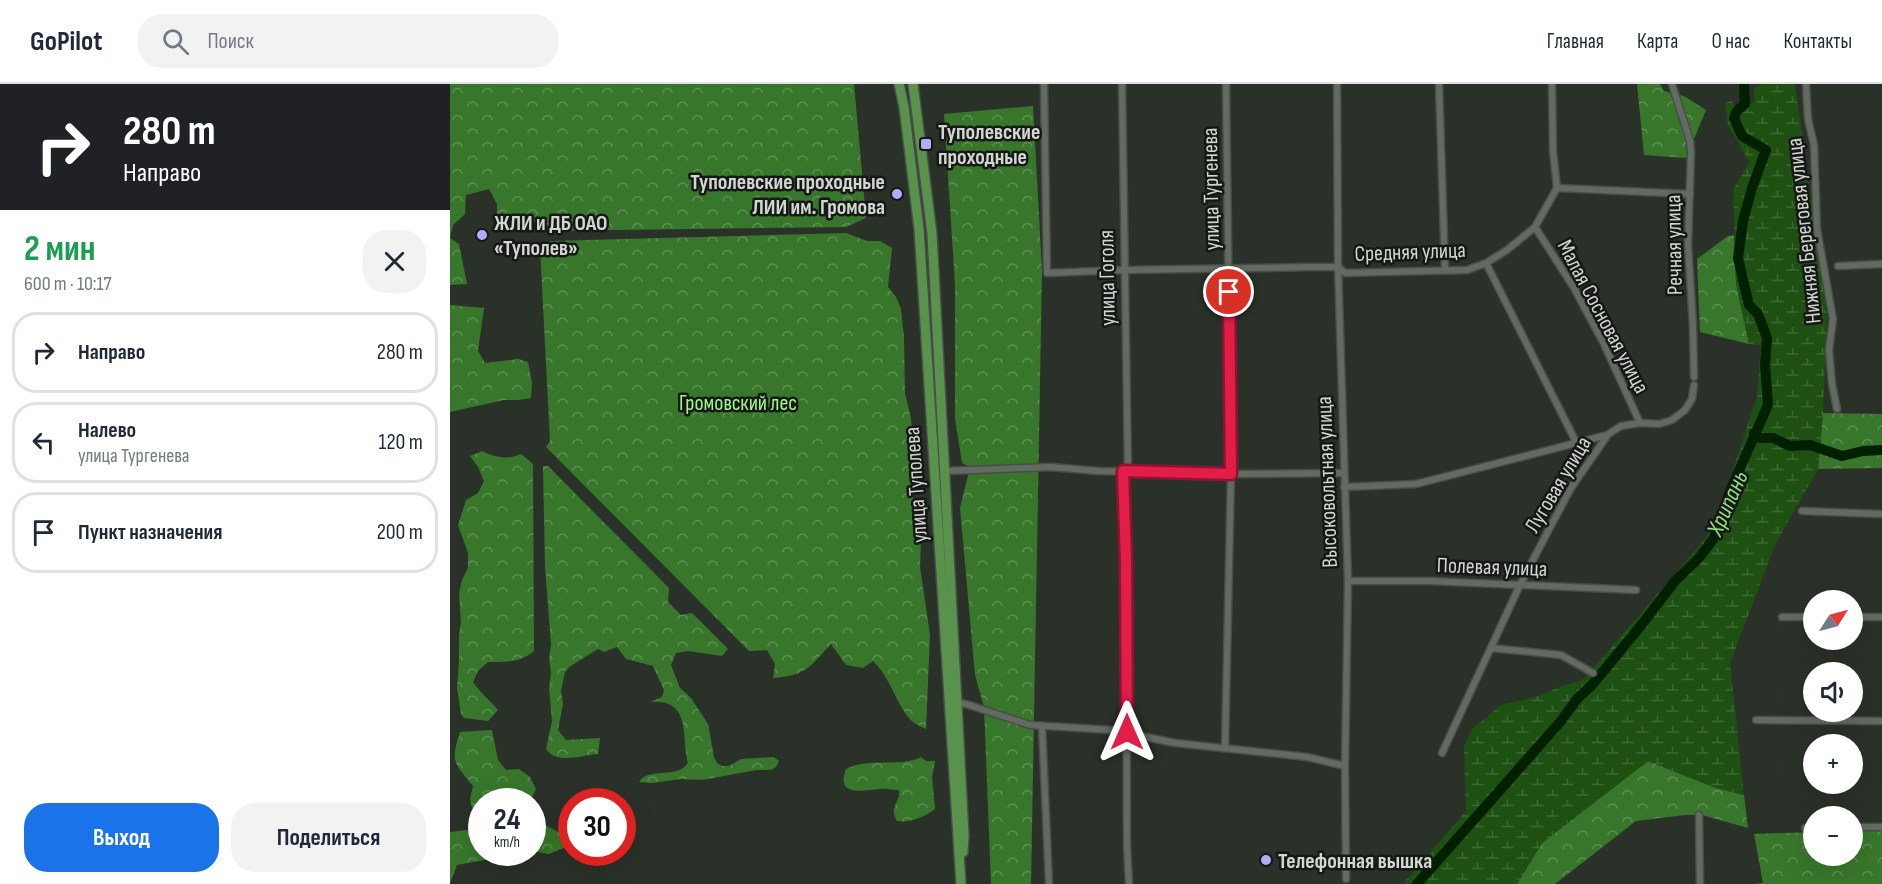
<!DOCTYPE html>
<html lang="ru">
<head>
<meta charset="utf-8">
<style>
	body { margin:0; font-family:"Sofia Sans Condensed",sans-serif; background:#f2f2f3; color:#1f2937; height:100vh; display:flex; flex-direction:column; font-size:22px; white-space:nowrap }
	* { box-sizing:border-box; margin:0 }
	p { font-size:20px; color:#747a83 }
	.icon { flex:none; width:33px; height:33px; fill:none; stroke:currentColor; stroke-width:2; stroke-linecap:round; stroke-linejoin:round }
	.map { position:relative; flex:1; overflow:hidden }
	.sheet { display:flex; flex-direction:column; background:#fff; width:450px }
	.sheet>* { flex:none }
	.guide { background:#202124; color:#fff; overflow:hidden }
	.needle { width:39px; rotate:54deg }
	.controls { position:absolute; left:1353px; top:506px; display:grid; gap:12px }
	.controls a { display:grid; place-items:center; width:60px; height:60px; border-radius:50%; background:#fff; box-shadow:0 6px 24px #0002; font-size:30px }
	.speed { position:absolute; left:18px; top:704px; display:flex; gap:12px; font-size:30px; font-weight:700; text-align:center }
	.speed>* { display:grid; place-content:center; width:78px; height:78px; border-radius:50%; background:#fff; box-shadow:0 6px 24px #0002; line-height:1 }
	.speed small { font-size:15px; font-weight:400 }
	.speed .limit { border:9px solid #d22; background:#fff; color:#111 }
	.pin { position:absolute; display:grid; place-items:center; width:51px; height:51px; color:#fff; margin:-26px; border:3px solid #fff; border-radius:50%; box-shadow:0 2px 6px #0007 }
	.me { position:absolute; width:66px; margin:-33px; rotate:0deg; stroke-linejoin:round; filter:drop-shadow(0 0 4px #0008) }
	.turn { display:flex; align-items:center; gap:21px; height:126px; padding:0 24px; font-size:27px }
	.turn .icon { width:78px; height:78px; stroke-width:2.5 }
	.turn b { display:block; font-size:42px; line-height:51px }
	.round { display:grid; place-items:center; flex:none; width:63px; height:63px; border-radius:24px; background:#f2f2f3 }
	.overview { display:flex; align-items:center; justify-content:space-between; height:102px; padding:0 24px }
	h1 { font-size:36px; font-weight:700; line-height:45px; color:#1e9e55 }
	.button { display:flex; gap:12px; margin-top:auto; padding:12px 24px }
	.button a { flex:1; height:69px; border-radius:24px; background:#1a73e8; color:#fff; font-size:24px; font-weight:700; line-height:69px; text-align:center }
	.button a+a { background:#f2f2f3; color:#1f2937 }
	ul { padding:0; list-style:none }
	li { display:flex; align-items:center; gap:18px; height:81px; margin:0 12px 9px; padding:0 12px; border:3px solid #e0e1e3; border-radius:24px }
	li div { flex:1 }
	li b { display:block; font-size:22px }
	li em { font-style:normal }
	header { display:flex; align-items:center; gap:36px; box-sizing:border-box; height:84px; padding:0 30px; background:#fff; border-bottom:2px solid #e0e1e3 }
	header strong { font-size:28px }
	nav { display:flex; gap:33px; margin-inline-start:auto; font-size:21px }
	.search { width:420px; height:54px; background:#f2f2f3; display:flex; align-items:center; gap:15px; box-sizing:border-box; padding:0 21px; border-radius:24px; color:#747a83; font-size:22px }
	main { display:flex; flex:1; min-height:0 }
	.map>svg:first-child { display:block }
</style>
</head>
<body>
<header>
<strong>GoPilot</strong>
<div class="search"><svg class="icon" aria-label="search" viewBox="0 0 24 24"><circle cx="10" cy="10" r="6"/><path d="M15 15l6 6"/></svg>Поиск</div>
<nav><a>Главная</a><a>Карта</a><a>О нас</a><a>Контакты</a></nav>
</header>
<main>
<section class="sheet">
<div class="guide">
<div class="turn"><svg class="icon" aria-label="right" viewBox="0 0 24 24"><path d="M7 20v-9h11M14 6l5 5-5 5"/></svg><div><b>280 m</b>Направо</div></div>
</div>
<div class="overview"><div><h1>2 мин</h1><p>600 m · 10:17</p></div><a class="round"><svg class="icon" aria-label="close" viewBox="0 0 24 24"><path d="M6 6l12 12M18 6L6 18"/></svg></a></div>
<ul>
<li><svg class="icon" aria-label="right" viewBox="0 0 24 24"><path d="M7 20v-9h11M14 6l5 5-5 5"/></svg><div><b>Направо</b></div><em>280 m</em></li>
<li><svg class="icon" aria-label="left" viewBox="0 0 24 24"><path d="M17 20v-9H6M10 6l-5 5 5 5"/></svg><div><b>Налево</b><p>улица Тургенева</p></div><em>120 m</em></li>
<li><svg class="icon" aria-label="arrive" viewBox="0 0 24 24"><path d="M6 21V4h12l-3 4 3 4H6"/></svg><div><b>Пункт назначения</b></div><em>200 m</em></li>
</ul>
<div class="button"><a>Выход</a><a>Поделиться</a></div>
</section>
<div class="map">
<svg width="1432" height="800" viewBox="0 0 1432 800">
	<defs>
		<pattern id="forest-crowns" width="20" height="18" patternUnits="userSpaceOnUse" patternTransform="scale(1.5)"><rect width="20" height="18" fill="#38772b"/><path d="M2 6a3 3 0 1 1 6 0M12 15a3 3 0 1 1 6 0" fill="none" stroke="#5d9053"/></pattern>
		<pattern id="wetland-marsh" width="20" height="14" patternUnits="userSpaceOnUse" patternTransform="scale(1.5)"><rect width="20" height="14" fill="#1d5011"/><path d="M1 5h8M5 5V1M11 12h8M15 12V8" fill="none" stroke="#3d6833"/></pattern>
	</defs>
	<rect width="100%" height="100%" fill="#2a3129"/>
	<!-- forest -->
	<g fill="url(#forest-crowns)">
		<polygon points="0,0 404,0 416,134 396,143 92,147 79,132 47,130 47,120 39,105 16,111 15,130 3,141 0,154 9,160 17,200 0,201"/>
		<polygon points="1187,0 1210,0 1214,7 1234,12 1256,26 1236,74 1194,71"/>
		<polygon points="583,22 592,187 581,800 541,800 534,623 525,591 510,424 520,383 512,379 505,334 505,201 494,30"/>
		<path d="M396 149 417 157H430L442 164 438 203 446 213 451 225 454 254 455 309 461 335 464 374 463 414 471 456 470 483 480 551 476 645C472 643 467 641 463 638 447 624 442 595 423 577L413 584 396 581 381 560C359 583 358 591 323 594L325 580 317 566 299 567 96 363 100 357 90 164 94 159 101 157Z"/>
		<polygon points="1284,151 1286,199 1299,260 1250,248 1247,175 1278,152"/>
		<polygon points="0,221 34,224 28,267 35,279 68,275 78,278 82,299 81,314 68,316 54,316 0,328"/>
		<polygon points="1373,329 1432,330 1432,384 1368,385"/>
		<path d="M32 367C47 374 56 376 71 370L83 380 84 567C70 579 55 578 38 578L28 587 23 598C30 609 40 616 48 626L38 637 14 634 11 630 7 604 9 578V550L11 538 9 510 12 496 18 484V469L8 441 16 416 28 409 34 397 28 383 20 372Z"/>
		<path d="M93 382H98L219 504 218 518 231 531 242 529 278 565 272 572 238 567 226 569 221 581 230 604 241 614 258 640 264 673 267 679 272 682H279L291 675 324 673 329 677 326 683 321 686H306L252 696 230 695 203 699 189 698C200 682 226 696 238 679 231 651 242 615 200 618L212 613 214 606 203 582 176 575 167 563 154 568 148 565 119 583 115 588 111 607 113 620 108 646 116 656 150 654 148 670C131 671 107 681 96 665L102 637 99 604 101 589 99 575 101 561 95 482Z"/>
		<path d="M42 646 48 676 56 686 69 685 80 693 86 705 81 716 79 717H32L31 722 23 728 20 715 23 702C4 678 0 679 10 648Z"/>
		<path d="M471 673 476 677H485L482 693 485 725C475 733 460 739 447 737 438 722 451 719 449 706 443 706 436 704 430 705 414 706 385 714 396 685 418 673 451 684 471 673Z"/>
		<polygon points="1198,677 1266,704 1294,711 1298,744 1252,731 1235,731 1186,737 1105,800 1067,800 1092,759"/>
		<polygon points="83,737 88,737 110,749 121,744 121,761 99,770 83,767"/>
		<polygon points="31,744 32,768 77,768 7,781 0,799 0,748"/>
		<polygon points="1432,745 1432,800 1303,800 1313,799 1304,750 1363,748 1364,771 1402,771 1403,746"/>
	</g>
	<!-- wetland -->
	<polygon fill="url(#wetland-marsh)" points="1313,0 1345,0 1377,232 1373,329 1368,385 1325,461 1280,579 1294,711 1266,704 1198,677 1092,759 1067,800 953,800 1016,727 1014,662 1022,645 1051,621 1088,612 1112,602 1133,596 1257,453 1272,419 1307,312 1311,261 1299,260 1286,199 1283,106 1299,78 1278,41 1275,19 1282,17 1287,28 1304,17 1304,4"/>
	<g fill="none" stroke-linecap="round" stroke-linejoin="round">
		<!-- river -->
		<g stroke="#002000" stroke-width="10">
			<polyline points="1304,349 1310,354 1323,354 1340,362 1360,361 1392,372 1413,367 1432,366"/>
			<polyline points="967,800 1111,637 1127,615 1142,601 1193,539 1225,497 1249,474 1264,454 1280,407 1318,321 1315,281 1317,254 1308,230 1299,221 1288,174 1293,137 1302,104 1316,66 1292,52 1284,34 1287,27 1295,20 1294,0"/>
		</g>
		<defs>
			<g id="street">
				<polyline points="594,0 597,189 674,186 862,183 888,183 895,189 1017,186 1036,179 1057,166 1085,143 1107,104"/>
				<polyline points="672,0 678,387"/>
				<polyline points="887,0 888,183 898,497 895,682 896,795"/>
				<polyline points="989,0 995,186"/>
				<polyline points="1102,0 1103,67 1107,104"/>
				<polyline points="1222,0 1240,57 1241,68 1238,160 1243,243 1244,293"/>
				<polyline points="1356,0 1358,35 1364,61 1367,145 1383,235 1379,266 1382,300 1387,325"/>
				<polyline points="1107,104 1240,110"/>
				<polyline points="1085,143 1124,204 1153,258 1190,339"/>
				<polyline points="1036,179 1127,360"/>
				<polyline points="1388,182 1432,180"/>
				<polyline points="494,387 601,383 648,387 781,390 894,389"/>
				<polyline points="673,387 676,476 677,761 679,800"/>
				<polyline points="894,403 966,400 1157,351 1171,342 1190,339 1209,340 1222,336 1235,326 1242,315 1244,301"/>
				<polyline points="1352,427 1432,430"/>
				<polyline points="898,497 980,497 1186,506"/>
				<polyline points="1332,533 1364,533"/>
				<polyline points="1402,533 1432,533"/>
				<polyline points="1041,564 1111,571 1143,589"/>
				<polyline points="508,619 516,620 580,641 662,646 725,659 857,673 895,682"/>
				<polyline points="1306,636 1432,637"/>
				<polyline points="592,642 599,800"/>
				<polyline points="775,664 781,390 776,0"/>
				<polyline points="992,669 1070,501 1096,451 1121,404 1157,352"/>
				<polyline points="1249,731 1250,800"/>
				<polyline points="1402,743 1432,743"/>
				<polyline points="1355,744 1364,744"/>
			</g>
			<g id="primary">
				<polyline points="449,0 454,23 469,145 511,800"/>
				<polyline points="463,0 482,150 514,752 513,768"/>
			</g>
		</defs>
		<!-- street casing -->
		<use href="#street" stroke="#484e47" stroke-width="9"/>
		<!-- primary casing -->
		<use href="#primary" stroke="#484e47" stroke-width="12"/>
		<!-- street -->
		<use href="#street" stroke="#636a62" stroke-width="6"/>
		<!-- primary -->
		<use href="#primary" stroke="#59924c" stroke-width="9"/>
	</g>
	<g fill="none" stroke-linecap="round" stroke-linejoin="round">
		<defs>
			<polyline id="route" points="677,648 676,476 673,387 781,390 779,208"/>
		</defs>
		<!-- route casing -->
		<use href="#route" stroke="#92132f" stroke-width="15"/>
		<!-- route -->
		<use href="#route" stroke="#e11d48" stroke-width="10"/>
	</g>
	<!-- markers -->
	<g fill="#b1adfa" stroke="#151814" stroke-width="2">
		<rect x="470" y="54" width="12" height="12" rx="3"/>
		<circle cx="447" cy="110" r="6"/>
		<circle cx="32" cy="151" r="6"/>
		<circle cx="816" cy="776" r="6"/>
	</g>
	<g text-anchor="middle" stroke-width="5" stroke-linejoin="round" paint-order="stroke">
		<!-- poi labels -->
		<g font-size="22" font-weight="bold" fill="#d2d6d1" stroke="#151814" text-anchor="start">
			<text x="488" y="55">Туполевские<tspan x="488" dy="25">проходные</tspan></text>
			<text x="435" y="105" text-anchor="end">Туполевские проходные<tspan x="435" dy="25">ЛИИ им. Громова</tspan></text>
			<text x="44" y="146">ЖЛИ и ДБ ОАО<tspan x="44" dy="25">«Туполев»</tspan></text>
			<text x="828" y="784">Телефонная вышка</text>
		</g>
		<!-- street labels -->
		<g font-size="22" fill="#d2d6d1" stroke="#151814">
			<text transform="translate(760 105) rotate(-91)" y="8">улица Тургенева</text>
			<text transform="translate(1353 147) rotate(-96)" y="8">Нижняя Береговая улица</text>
			<text transform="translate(1223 161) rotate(-91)" y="8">Речная улица</text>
			<text transform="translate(960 167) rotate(-2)" y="8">Средняя улица</text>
			<text transform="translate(656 194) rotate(-91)" y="8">улица Гоголя</text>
			<text transform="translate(1154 232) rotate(62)" y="8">Малая Сосновая улица</text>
			<text transform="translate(876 398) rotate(-92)" y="8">Высоковольтная улица</text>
			<text transform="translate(1107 400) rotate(-59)" y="8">Луговая улица</text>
			<text transform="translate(465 401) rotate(-94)" y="8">улица Туполева</text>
			<text transform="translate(1042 482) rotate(2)" y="8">Полевая улица</text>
		</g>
		<!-- park labels -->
		<g font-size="22" fill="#a0f58f" stroke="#151814">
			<text x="288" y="326">Громовский лес</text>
		</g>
		<!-- water labels -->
		<g font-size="24" font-style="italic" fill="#8ee27d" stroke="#151814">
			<text transform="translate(1277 419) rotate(-66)" y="8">Хрипань</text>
		</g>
	</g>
</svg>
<div class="controls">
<a><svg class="needle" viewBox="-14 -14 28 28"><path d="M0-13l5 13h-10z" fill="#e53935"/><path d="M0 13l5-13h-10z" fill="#747a83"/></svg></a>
<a><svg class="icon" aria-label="sound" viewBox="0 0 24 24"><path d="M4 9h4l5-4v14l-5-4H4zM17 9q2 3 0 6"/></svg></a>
<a>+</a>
<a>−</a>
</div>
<div class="speed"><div>24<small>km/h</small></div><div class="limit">30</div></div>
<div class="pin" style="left:779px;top:208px;background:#d93025"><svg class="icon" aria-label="arrive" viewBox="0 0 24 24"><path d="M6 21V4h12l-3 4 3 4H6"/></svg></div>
<svg class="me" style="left:677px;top:648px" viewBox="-20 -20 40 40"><path d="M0-17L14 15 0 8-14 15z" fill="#e11d48" stroke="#fff" stroke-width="4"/></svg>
</div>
</main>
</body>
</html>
